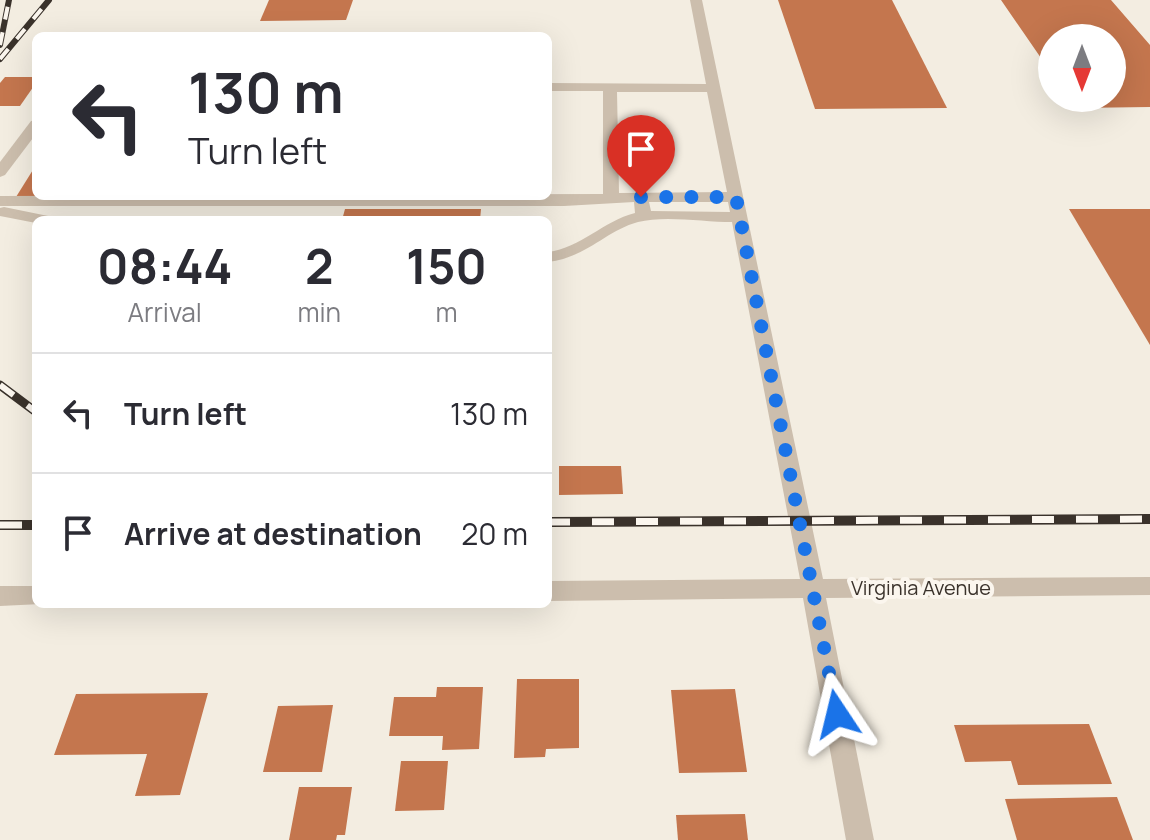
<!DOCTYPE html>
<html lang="en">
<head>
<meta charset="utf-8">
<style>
	body { margin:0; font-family:Manrope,sans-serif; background:#f7f7f7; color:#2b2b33; height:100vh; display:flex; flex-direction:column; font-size:30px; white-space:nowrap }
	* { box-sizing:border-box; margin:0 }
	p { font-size:26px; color:#7c7c81 }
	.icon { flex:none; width:44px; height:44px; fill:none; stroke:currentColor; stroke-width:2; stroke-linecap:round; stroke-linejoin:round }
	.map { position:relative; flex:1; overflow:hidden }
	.panel { position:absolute; left:32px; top:216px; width:520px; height:392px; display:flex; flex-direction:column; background:#fff; border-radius:12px; box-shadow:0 8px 32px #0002 }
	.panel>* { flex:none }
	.guide { position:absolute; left:32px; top:32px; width:520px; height:168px; border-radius:12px; box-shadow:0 8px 32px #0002; background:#fff; color:#2b2b33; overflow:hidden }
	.needle { width:52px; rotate:180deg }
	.controls { position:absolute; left:1038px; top:24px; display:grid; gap:16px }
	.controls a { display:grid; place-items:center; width:88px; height:88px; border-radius:50%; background:#fff; box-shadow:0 8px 32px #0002; font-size:40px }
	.pin { position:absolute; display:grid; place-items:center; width:68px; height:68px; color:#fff; margin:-82px -34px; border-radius:50% 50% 50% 0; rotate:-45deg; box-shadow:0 0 8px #0007 }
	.pin .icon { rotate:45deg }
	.me { position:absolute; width:88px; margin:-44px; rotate:350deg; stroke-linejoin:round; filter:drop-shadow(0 0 6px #0008) }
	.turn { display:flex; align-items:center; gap:28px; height:168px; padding:0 24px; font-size:36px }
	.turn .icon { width:104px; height:104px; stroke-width:2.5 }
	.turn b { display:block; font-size:56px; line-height:68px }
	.eta { display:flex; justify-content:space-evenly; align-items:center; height:136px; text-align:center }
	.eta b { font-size:48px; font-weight:700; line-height:56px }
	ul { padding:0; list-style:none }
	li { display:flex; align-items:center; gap:24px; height:120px; padding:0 24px; border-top:2px solid #e1e1e2 }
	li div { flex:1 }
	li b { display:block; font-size:30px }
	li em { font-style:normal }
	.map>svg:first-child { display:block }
</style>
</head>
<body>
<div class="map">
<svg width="1150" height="840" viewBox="0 0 1150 840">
	<rect width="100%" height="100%" fill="#f3ede1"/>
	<!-- building -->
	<g fill="#c4764e">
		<polygon points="269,0 353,0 346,20 260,21"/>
		<polygon points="778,0 892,0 947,108 815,109"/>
		<polygon points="1001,0 1111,0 1150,45 1150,107 1075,108 1068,98 1112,98 1112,38 1052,38 1052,74"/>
		<polygon points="5,77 36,77 36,83 20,106 0,106 0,83"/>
		<polygon points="36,165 36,196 16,197"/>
		<polygon points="345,209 481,209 480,220 342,220"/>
		<polygon points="1069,209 1150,209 1150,345"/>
		<polygon points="559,466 621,466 623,494 559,495"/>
		<polygon points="517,679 579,679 579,748 546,749 545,757 514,758"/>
		<polygon points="437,687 483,687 479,749 442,750 443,736 389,736 394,697 436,697"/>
		<polygon points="735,689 747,772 679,773 671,690"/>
		<polygon points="208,693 180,795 135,796 147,754 54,755 76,694"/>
		<polygon points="333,705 322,772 263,772 278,706"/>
		<polygon points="1089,724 1112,784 1018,785 1011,761 965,762 954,725"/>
		<polygon points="401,761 448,761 444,810 395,811"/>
		<polygon points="299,787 352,787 345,835 337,835 336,840 289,840"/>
		<polygon points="1117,797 1133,840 1017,840 1005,799"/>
		<polygon points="745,814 748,840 678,840 676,815"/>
	</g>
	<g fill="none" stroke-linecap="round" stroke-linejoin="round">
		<!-- minor -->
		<g fill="#ccbead" fill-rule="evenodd">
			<path d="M690 0H702L823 579 1150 577V595L826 598 874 840H846L803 598 548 601V581L800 579 732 222C705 222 664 215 638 222 605 231 588 257 548 262V252C581 248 603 221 635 213L634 202 564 206H0V196L603 194V91H548V83L706 84ZM617 92H707L727 192 619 193ZM649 202H728L730 212 651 211Z"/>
			<polygon points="36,120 36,134 5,175 0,177 0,162 31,121"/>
			<polygon points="4,207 53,217 55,220 36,220 36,223 0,216 0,208"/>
			<polygon points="0,586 36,586 36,604 41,604 0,606"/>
		</g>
		<defs>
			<g id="rail-far2">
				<polyline points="0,45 9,0"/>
				<polyline points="0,59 49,0"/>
			</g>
			<polyline id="rail-far1" points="0,385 36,412"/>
			<g id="rail">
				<polyline points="548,522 1150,519"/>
				<polyline points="0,525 36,525"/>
			</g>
		</defs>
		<!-- rail-far2 casing -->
		<use href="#rail-far2" stroke="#3a322b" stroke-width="6"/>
		<!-- rail-far1 casing -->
		<use href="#rail-far1" stroke="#3a322b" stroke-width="9"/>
		<!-- rail casing -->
		<use href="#rail" stroke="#3a322b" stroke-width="10"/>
		<!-- rail-far2 -->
		<use href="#rail-far2" stroke="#fbf6ee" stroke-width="4" stroke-dasharray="13" stroke-linecap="butt"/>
		<!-- rail-far1 -->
		<use href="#rail-far1" stroke="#fbf6ee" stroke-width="6" stroke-dasharray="17" stroke-linecap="butt"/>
		<!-- rail -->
		<use href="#rail" stroke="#fbf6ee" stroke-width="7" stroke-dasharray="22" stroke-linecap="butt"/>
	</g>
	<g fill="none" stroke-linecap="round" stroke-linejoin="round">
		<!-- route -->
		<polyline stroke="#1a73e8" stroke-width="14" stroke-dasharray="0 25.2" points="641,197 736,197 837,714"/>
	</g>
	<g text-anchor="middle" stroke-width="8" stroke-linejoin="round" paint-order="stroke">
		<!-- street labels -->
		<g font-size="20" fill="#3a322b" stroke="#fbf6ee">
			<text x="921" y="595">Virginia Avenue</text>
		</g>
	</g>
</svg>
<div class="controls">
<a><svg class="needle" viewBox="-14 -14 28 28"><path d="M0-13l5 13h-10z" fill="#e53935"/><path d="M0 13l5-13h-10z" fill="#7c7c81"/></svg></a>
</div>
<div class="pin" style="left:641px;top:197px;background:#d93025"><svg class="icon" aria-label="arrive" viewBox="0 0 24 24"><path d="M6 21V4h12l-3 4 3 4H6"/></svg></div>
<svg class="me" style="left:837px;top:714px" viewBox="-20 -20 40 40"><path d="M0-17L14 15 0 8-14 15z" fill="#1a73e8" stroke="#fff" stroke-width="4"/></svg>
<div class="guide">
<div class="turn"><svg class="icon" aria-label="left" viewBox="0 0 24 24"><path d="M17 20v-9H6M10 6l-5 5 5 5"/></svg><div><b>130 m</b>Turn left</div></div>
</div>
<section class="panel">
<div class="eta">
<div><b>08:44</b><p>Arrival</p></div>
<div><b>2</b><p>min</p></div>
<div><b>150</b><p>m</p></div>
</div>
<ul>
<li><svg class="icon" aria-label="left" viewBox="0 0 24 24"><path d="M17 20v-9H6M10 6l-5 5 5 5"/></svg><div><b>Turn left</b></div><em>130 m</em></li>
<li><svg class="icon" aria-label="arrive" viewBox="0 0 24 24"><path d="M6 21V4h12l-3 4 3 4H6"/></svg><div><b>Arrive at destination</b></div><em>20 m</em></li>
</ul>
</section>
</div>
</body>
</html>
